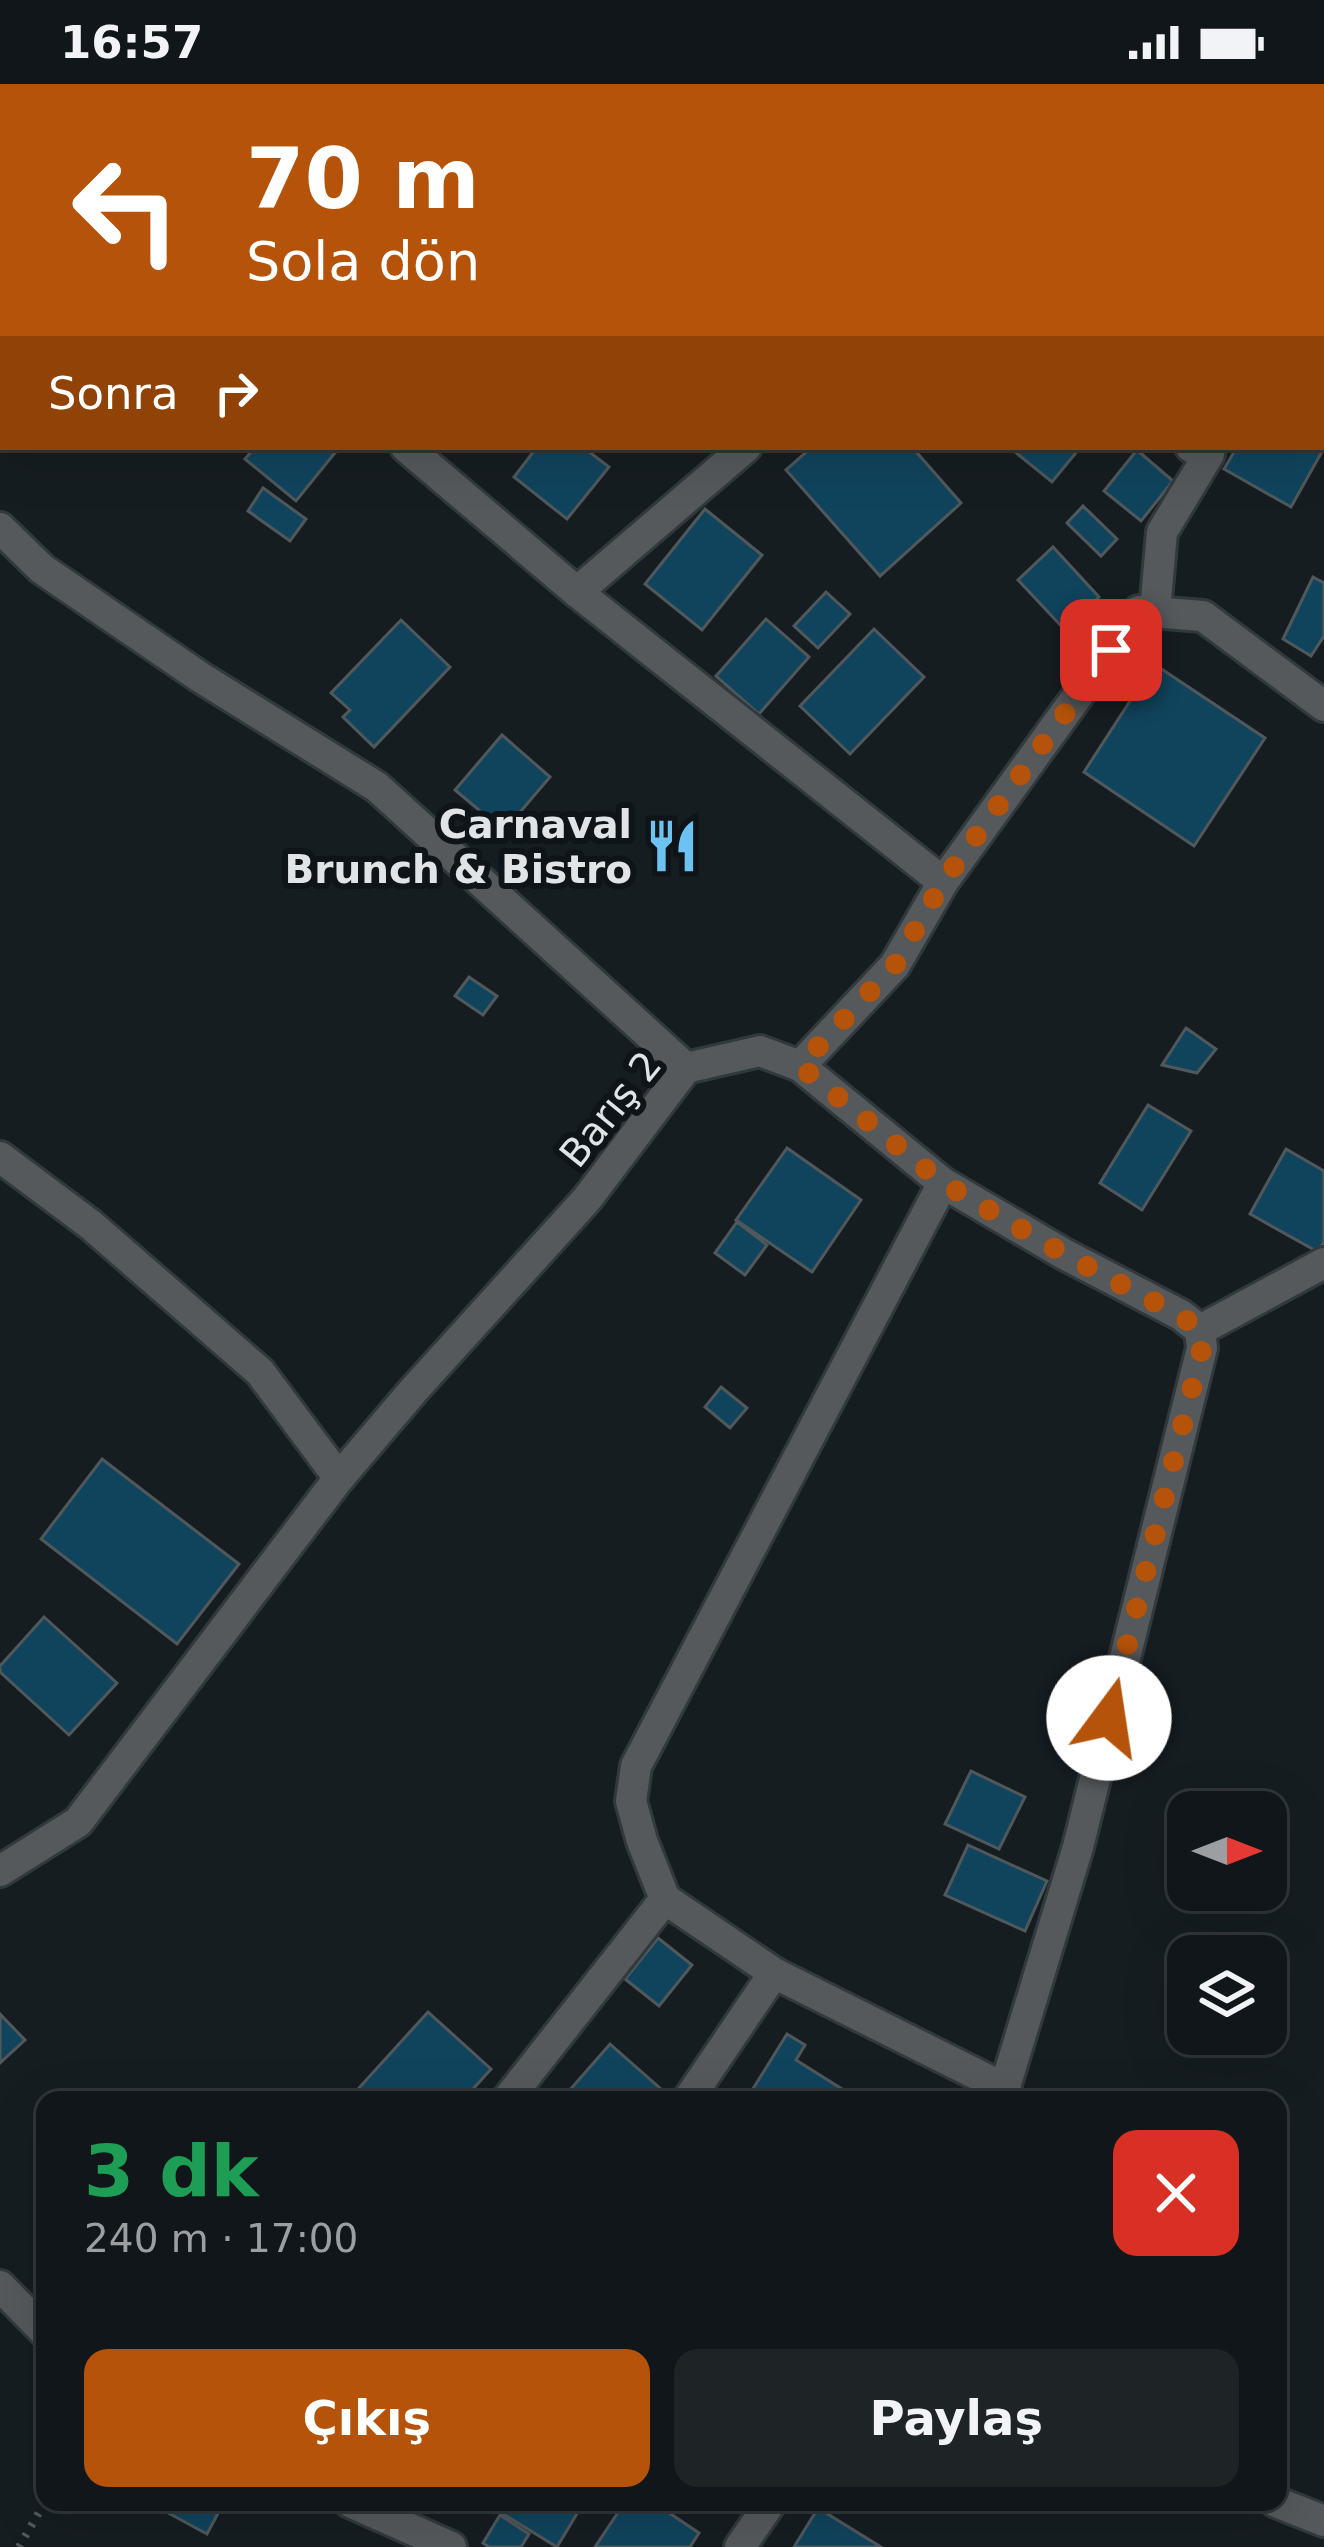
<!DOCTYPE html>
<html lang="tr">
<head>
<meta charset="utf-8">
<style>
	body { margin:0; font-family:"DejaVu Sans",sans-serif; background:#1e2326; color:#f1f3f6; height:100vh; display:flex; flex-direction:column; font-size:45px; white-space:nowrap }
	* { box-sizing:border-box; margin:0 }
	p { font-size:39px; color:#9c9fa2 }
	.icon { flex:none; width:66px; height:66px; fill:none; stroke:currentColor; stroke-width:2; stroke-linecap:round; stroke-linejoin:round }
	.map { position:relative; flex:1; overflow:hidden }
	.sheet { position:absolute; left:36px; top:2007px; width:1251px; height:420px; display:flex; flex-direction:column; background:#101619; border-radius:24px; box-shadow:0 12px 48px #0002,0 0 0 3px #303538 }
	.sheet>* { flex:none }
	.hud { position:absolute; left:0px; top:0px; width:1326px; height:366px; box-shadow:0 12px 48px #0002,0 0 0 3px #303538; background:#b45309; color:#fff; overflow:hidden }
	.needle { width:78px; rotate:90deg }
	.buttons { position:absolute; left:1167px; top:1707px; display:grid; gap:24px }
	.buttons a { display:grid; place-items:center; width:120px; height:120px; border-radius:24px; background:#101619; box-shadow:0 12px 48px #0002,0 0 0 3px #303538; font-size:60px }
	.pin { position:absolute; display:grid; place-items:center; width:102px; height:102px; color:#fff; margin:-51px; border-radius:24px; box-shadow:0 6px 18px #0006 }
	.me { position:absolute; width:132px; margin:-66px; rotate:14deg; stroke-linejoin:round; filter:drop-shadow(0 0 9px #0008) }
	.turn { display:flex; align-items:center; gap:42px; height:252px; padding:0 48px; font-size:54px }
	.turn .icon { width:156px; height:156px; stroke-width:2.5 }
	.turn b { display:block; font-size:84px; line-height:102px }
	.then { display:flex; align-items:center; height:114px; padding:0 48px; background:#0003; gap:24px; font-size:45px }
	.round { display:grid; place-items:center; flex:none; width:126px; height:126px; border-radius:24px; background:#1e2326 }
	.headline { display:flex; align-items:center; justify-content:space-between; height:204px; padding:0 48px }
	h1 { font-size:72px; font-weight:700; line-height:90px; color:#1e9e55 }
	.primary-button { display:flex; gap:24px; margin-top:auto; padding:24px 48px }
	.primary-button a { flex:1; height:138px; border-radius:24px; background:#b45309; color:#fff; font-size:48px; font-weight:700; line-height:138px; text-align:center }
	.primary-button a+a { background:#1e2326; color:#f1f3f6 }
	.status { display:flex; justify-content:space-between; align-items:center; height:84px; padding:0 60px; background:#101619; direction:ltr }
	.status svg { height:33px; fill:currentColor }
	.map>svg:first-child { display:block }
</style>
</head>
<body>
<div class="status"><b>16:57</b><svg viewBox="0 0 49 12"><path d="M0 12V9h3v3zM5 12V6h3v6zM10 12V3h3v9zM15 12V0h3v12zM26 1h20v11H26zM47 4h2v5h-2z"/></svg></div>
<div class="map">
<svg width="1324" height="2463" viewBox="0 0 1324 2463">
	<rect width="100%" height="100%" fill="#161d21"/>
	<!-- building -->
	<g fill="#10445d" stroke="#50585c" stroke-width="3">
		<polygon points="255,0 313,0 310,3 253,3"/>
		<polygon points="741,0 805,0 809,3 745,3"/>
		<polygon points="1323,338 1324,364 1291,423 1224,385 1237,363 1323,363"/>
		<polygon points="255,363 335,363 338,365 296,417 245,375"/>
		<polygon points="537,363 583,363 609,383 567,435 514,393"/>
		<polygon points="812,363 912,363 961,419 880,492 786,386"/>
		<polygon points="1009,363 1076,363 1079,365 1052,398"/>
		<polygon points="1137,366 1173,397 1141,437 1104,407"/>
		<polygon points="263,404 306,435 290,457 248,427"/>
		<polygon points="1083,422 1117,455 1101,472 1067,439"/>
		<polygon points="705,425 762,471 702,546 645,500"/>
		<polygon points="1053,463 1099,513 1064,545 1018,496"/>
		<polygon points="1313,493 1324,499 1324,552 1311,572 1283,555"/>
		<polygon points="826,508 850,530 818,564 794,542"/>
		<polygon points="766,535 809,573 759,630 716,592"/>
		<polygon points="401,536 450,583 374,663 343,633 350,626 331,609"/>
		<polygon points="874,545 924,593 850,670 800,622"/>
		<polygon points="1154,580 1265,654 1194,762 1084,688"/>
		<polygon points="502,651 550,693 504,747 455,706"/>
		<polygon points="469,893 497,912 483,931 455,912"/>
		<polygon points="1186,944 1216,965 1197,989 1162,981"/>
		<polygon points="1148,1021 1191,1047 1142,1126 1100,1099"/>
		<polygon points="787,1064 861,1116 812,1188 736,1136"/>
		<polygon points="1286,1065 1324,1087 1324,1158 1318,1168 1250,1130"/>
		<polygon points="737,1138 767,1161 745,1191 715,1169"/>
		<polygon points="721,1303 747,1324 730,1344 705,1323"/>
		<polygon points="102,1375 239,1480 177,1560 41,1455"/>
		<polygon points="44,1533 117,1599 69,1651 0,1588 0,1582"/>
		<polygon points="971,1687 1025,1713 999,1765 945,1740"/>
		<polygon points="968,1761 1047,1797 1025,1847 945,1811"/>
		<polygon points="658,1854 692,1881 659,1922 625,1895"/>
		<polygon points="428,1928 491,1985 463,2016 371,2016 358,2005"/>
		<polygon points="0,1930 25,1956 0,1979"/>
		<polygon points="787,1950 805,1961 796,1976 842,2005 835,2016 746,2016"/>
		<polygon points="610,1960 662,2006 654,2016 561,2016"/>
		<polygon points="148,2418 213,2418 222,2422 207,2450"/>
		<polygon points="503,2418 584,2418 557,2463 498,2427"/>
		<polygon points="625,2418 653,2418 699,2449 690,2463 595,2463"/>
		<polygon points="818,2424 881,2463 794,2463"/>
		<polygon points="500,2431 529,2450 521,2463 489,2463 483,2459"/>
	</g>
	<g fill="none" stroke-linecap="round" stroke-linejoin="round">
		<defs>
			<g id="minor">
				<polyline points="960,0 963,3"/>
				<polyline points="1292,0 1295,3"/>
				<polyline points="623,3 626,0"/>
				<polyline points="0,26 3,28"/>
				<polyline points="1323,36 1324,38"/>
				<polyline points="406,363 577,508 943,798"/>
				<polyline points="0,444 42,485 200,593 377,703 686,984"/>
				<polyline points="577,508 746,363"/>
				<polyline points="1155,527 1162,448 1209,370 1191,363"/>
				<polyline points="800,982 943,1099 1064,1170 1181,1231 1200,1246 1202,1264 1078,1763 1001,2016"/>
				<polyline points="0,1073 91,1141 260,1288 339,1394"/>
				<polyline points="1200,1246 1324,1179"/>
				<polyline points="0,1787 78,1738 339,1394 413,1307 587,1115 686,984 760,967 800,982 895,881 943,798 1139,527 1203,532 1324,622"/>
				<polyline points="665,1815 642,1757 631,1717 636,1682 943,1099"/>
				<polyline points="507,2016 665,1815 774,1889 1006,2005"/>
				<polyline points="688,2016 774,1889"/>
				<polyline points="0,2202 45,2248"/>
				<polyline points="350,2418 451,2463"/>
				<polyline points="1276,2418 1324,2437"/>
				<polyline points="740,2463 771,2418"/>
			</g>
		</defs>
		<!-- minor casing -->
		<use href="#minor" stroke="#32393d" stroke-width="36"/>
		<!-- path -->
		<polyline stroke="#545a5e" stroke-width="8" stroke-dasharray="3 9" stroke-linecap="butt" points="19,2463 45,2418"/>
		<!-- minor -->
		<use href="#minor" stroke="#55595b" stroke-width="30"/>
	</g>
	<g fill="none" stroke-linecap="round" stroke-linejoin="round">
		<!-- route -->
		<polyline stroke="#b45309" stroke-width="21" stroke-dasharray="0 37.8" points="1109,1634 1202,1264 1200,1246 1181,1232 1064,1170 943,1099 800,982 895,881 943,798 1111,566"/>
	</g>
	<!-- icons -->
	<defs>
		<symbol id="restaurant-bare" viewBox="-9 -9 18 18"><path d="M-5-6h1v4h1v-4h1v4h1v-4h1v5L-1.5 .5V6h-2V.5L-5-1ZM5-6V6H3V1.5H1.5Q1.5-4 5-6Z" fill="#6cc3f2" stroke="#0e1418" stroke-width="2.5" paint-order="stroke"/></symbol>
	</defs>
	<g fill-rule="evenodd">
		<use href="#restaurant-bare" x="634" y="724" width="76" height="76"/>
	</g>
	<g text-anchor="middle" stroke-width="12" stroke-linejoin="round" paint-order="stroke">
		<!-- poi labels -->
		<g font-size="39" font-weight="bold" fill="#e0e4e7" stroke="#0e1418" text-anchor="end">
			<text x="632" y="754">Carnaval<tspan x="632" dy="45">Brunch &amp; Bistro</tspan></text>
		</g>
		<!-- street labels -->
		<g font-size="39" fill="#e0e4e7" stroke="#0e1418">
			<text transform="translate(610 1025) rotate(-51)" y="14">Barış 2</text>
		</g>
	</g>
</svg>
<div class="buttons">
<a><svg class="needle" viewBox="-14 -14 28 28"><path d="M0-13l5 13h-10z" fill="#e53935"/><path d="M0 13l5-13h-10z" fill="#9c9fa2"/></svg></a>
<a><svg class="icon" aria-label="layers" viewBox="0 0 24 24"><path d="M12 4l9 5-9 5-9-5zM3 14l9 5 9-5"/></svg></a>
</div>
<div class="pin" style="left:1111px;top:566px;background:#d93025"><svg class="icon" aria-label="arrive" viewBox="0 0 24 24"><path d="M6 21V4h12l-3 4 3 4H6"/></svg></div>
<svg class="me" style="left:1109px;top:1634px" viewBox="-20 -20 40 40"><circle r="19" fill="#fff"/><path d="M0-13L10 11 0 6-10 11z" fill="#b45309"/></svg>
<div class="hud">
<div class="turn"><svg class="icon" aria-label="left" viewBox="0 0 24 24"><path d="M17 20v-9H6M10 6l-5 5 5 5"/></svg><div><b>70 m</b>Sola dön</div></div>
<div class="then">Sonra<svg class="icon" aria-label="right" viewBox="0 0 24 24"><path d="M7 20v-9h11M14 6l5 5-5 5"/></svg></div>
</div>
<section class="sheet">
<div class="headline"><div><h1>3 dk</h1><p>240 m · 17:00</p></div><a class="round" style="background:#d93025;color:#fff"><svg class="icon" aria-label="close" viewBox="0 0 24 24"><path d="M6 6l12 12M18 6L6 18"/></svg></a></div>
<div class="primary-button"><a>Çıkış</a><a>Paylaş</a></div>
</section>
</div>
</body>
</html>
